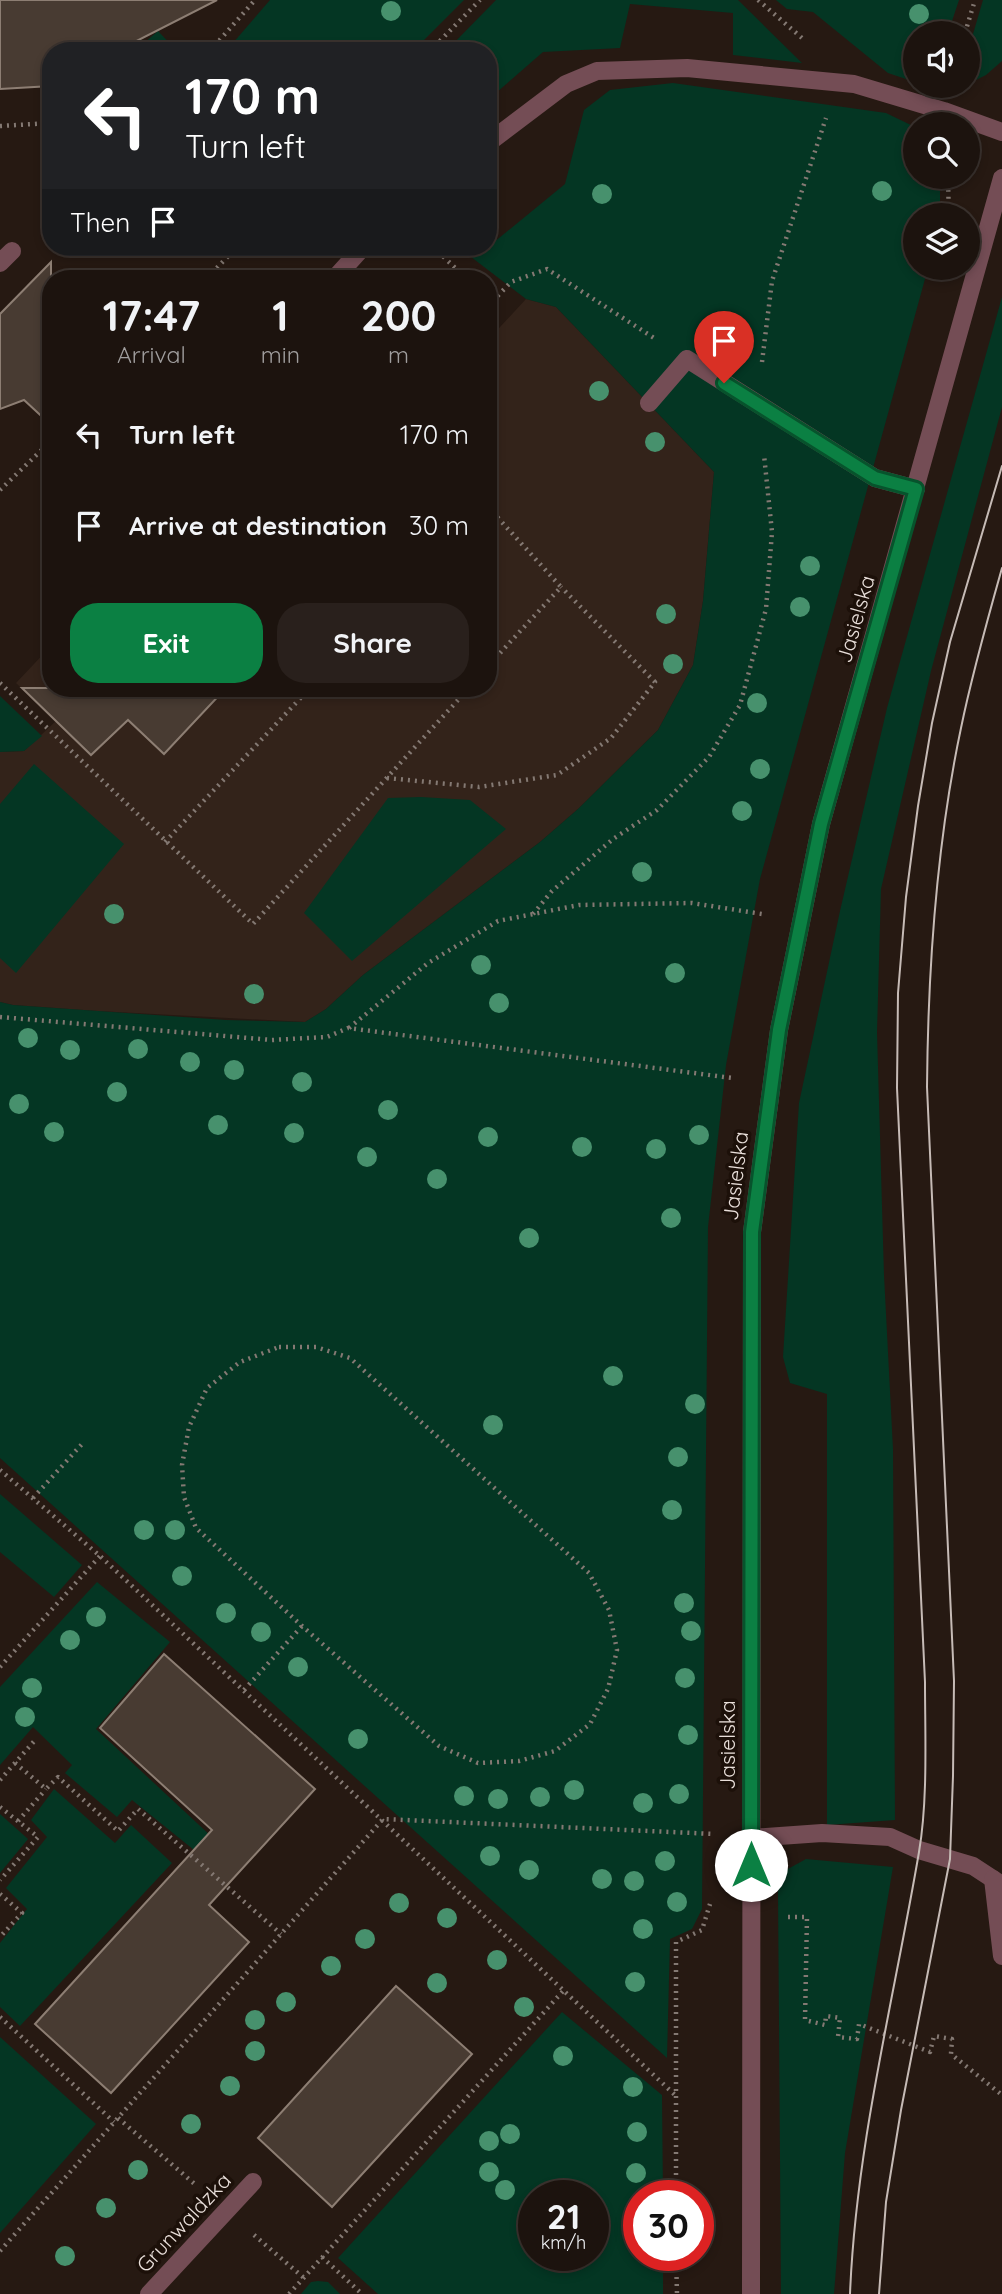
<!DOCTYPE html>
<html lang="en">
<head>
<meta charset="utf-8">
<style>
	body { margin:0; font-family:Quicksand,sans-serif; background:#29201c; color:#f1f3f6; height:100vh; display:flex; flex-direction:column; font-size:26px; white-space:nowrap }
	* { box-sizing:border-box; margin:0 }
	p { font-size:23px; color:#a09e9e }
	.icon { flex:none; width:38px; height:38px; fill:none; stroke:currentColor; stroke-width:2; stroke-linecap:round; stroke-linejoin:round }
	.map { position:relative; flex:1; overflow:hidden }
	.sheet { position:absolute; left:42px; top:270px; width:455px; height:427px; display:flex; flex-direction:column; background:#1c130e; border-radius:28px; box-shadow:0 4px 10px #0003,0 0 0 2px #3a322e }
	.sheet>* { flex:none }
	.hud { position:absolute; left:42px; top:42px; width:455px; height:214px; border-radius:28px; box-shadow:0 4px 10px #0003,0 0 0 2px #3a322e; background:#202124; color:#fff; overflow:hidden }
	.buttons { position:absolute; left:903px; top:21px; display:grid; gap:14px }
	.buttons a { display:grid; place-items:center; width:77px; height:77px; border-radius:50%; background:#1c130e; box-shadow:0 4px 10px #0003,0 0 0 2px #3a322e; font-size:35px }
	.speed { position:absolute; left:518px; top:2180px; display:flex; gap:14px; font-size:35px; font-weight:700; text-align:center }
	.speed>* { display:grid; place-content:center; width:91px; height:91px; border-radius:50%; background:#1c130e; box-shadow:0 4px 10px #0003,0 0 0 2px #3a322e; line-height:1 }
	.speed small { font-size:18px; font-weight:400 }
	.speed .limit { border:10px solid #d22; background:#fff; color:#111 }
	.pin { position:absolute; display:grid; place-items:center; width:60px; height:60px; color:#fff; margin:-72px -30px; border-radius:50% 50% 50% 0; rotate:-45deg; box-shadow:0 0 7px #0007 }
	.pin .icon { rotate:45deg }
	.me { position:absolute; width:77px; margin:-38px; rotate:0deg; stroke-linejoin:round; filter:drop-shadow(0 0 5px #0008) }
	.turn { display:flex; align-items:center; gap:24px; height:147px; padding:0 28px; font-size:32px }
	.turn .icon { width:91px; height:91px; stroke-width:2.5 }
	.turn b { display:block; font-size:49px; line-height:60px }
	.then { display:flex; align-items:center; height:66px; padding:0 28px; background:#0003; gap:14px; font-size:26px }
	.eta { display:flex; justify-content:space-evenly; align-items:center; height:119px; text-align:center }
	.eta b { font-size:42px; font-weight:800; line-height:49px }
	.primary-button { display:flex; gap:14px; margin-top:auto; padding:14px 28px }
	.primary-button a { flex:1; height:80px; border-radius:28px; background:#0b8043; color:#fff; font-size:28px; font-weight:800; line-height:80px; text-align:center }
	.primary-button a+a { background:#29201c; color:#f1f3f6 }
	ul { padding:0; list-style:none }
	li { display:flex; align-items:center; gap:21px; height:91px; padding:0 28px }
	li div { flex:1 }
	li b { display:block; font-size:26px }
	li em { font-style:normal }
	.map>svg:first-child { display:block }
</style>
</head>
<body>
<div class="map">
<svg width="1002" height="2294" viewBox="0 0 1002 2294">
	<rect width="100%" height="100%" fill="#261912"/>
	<!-- education -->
	<polygon fill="#33231a" points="526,299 556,307 714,472 703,601 693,665 658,730 578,809 540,842 363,975 326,1009 305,1022 97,1011 13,1005 0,1002 0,752 24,751 56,721 16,683 51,646 51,688 488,688 488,340"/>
	<!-- green -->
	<g fill="#043623" fill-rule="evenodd">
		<polygon points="270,0 464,0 413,51 226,51"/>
		<polygon points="496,0 738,0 802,63 733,55 733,13 630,4 620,48 543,52 488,100 488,51 446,51"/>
		<polygon points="776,0 959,0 948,33 915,33 915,82 888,73 813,12 787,9"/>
		<polygon points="983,0 1002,0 1002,61 986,75 968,84 968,51"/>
		<polygon points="158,31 177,51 129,51 144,43"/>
		<polygon points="673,83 886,113 915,127 915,177 935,177 940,183 940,215 915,215 915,268 928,268 760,879 726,1065 708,1227 702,1909 692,1929 670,1939 667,2058 0,1458 0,1002 13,1005 226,1020 305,1022 326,1009 363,975 540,842 578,809 658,730 693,665 703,601 714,472 556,307 526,299 458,247 485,249 488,247 565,184 584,110 610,90"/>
		<polygon points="1002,297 1002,407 931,671 881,889 877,1032 884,1275 893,1449 895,1820 827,1825 827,1394 790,1383 783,1357 799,1103 840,911 887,708"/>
		<polygon points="0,696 42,736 24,751 0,752"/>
		<polygon points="34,764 124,844 16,973 0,958 0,804"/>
		<polygon points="421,797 470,800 506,829 352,961 304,913 388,798"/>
		<polygon points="0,1494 82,1565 54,1597 0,1552"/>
		<polygon points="97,1582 170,1642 96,1729 213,1838 199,1854 132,1800 117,1817 65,1773 72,1765 33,1727 0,1765 0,1687"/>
		<polygon points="54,1789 115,1843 131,1825 172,1863 20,2026 0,2007 0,1943 27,1909 6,1888 47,1837 31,1820"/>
		<polygon points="0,1814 28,1839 0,1873"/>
		<polygon points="806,1859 893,1867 845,2153 834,2294 781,2294 778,1891 786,1870"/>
		<path d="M562 2012 662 2095 663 2196H639V2256H663V2294H378L338 2258ZM534 2196H593V2256H534Z"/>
		<polygon points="0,2037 96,2124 0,2233"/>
		<polygon points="318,2281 328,2282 340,2294 301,2294 311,2282"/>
	</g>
	<!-- building -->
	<g fill="#483b32" stroke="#8d7e73" stroke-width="2">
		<polygon points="0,0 217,0 117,51 51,51 51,86 0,89"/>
		<polygon points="51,262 51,425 24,400 0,409 0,314"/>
		<polygon points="22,688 226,688 164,754 128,720 91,755"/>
		<polygon points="164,1654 315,1789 209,1905 249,1942 111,2093 35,2024 212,1830 100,1728"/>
		<polygon points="396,1986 472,2054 332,2207 258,2138"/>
	</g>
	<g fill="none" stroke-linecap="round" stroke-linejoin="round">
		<!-- path -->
		<g stroke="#847973" stroke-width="4.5" stroke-dasharray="2 5" stroke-linecap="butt">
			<polyline points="758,0 802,38"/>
			<polyline points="965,33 975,0"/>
			<polyline points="210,51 255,0"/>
			<polyline points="430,51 480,0"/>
			<polyline points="0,126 51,123"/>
			<polyline points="944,177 948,183 949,215"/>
			<polyline points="433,247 466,278"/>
			<polyline points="207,278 237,247"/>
			<polyline points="488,306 511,282 547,269 654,338"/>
			<polyline points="762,362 772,281 826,118"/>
			<polyline points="42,450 51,458"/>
			<polyline points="0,490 51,441"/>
			<polyline points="488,507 561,587 488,666"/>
			<polyline points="0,683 253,924 469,688"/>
			<polyline points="387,778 479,787 557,775 611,738 655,682 561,587"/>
			<polyline points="165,842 310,688"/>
			<polyline points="533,914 552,891 613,839 657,810 709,757 740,705 766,609 772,532 764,455"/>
			<polyline points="0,1017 272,1040 327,1037 348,1028 732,1078"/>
			<polyline points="349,1028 428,963 498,921 579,905 692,903 762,914"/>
			<polygon points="279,1347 316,1347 350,1358 589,1573 609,1610 617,1650 608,1689 590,1724 555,1751 519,1761 478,1763 439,1746 302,1626 196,1528 184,1497 182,1465 189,1427 207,1388 240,1362"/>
			<polyline points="0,1470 100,1556 675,2095"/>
			<polyline points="33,1498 82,1444"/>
			<polyline points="0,1667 100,1556"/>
			<polyline points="244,1690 302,1626"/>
			<polyline points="15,1763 46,1789 58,1777 118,1831 138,1809 281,1934"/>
			<polyline points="0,1780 36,1739"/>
			<polyline points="0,1807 38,1837 0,1880"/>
			<polyline points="18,1821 46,1789"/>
			<polyline points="0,1894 22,1913 0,1937"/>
			<polyline points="788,1917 807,1917 805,2020 825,2025 826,2016 840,2018 838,2037 857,2039 859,2024 930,2052 934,2036 952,2039 951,2054 1002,2095"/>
			<polyline points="0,2017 114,2122"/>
			<polyline points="118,2118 197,2186"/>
			<polyline points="676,2196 676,1942 702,1930 710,1904"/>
			<polyline points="254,2235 304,2278"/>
			<polyline points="0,2251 383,1819 715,1834"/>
			<polyline points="676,2256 677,2294"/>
			<polyline points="322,2257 362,2294"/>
			<polyline points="289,2294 564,1990"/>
		</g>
		<!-- lane -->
		<g stroke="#744d55" stroke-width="18">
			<polyline points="488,143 566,84 597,71 687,68 854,84 944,111 1002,132"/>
			<polyline points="335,278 363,247"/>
			<polyline points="649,403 687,359 875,478 916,489"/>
			<polyline points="751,1838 822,1833 890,1837 919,1850 973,1866 1002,1885"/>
			<polyline points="993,1879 1002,1956"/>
		</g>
		<!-- street -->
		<g stroke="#744d55" stroke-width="18">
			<polyline points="0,263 12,251"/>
			<polyline points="149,2294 253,2182"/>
			<polyline points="751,2294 752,1232 779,1030 821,824 1002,178"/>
		</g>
		<!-- tram -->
		<g stroke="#c6bbb6" stroke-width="2">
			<path d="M850 2294C856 2145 894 1999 919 1852 928 1800 925 1735 925 1682L897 1088 898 993 906 897 918 806 932 723 950 642 1002 466"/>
			<path d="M879 2294 886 2202 901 2110 950 1859 953 1776 954 1681 927 1087C928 966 936 846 961 728 972 674 987 621 1002 568"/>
		</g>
	</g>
	<!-- trees -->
	<g fill="#47916d">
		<circle cx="391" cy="11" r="10"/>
		<circle cx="919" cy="14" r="10"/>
		<circle cx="882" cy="191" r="10"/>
		<circle cx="602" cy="194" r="10"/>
		<circle cx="599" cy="391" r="10"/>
		<circle cx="655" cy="442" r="10"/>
		<circle cx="810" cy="566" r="10"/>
		<circle cx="800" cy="607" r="10"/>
		<circle cx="666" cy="614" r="10"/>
		<circle cx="673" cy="664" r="10"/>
		<circle cx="757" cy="703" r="10"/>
		<circle cx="760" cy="769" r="10"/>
		<circle cx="742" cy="811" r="10"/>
		<circle cx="642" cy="872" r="10"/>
		<circle cx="114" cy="914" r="10"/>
		<circle cx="481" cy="965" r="10"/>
		<circle cx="675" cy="973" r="10"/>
		<circle cx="254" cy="994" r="10"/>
		<circle cx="499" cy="1003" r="10"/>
		<circle cx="28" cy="1038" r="10"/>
		<circle cx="138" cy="1049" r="10"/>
		<circle cx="70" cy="1050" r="10"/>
		<circle cx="190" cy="1062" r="10"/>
		<circle cx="234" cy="1070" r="10"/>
		<circle cx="302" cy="1082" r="10"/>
		<circle cx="117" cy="1092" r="10"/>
		<circle cx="19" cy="1104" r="10"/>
		<circle cx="388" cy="1110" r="10"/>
		<circle cx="218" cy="1125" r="10"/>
		<circle cx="54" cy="1132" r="10"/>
		<circle cx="294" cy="1133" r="10"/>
		<circle cx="699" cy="1135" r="10"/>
		<circle cx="488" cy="1137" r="10"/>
		<circle cx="582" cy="1147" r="10"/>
		<circle cx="656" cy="1149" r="10"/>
		<circle cx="367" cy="1157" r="10"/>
		<circle cx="437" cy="1179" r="10"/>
		<circle cx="671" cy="1218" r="10"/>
		<circle cx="529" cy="1238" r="10"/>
		<circle cx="613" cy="1376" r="10"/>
		<circle cx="695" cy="1404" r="10"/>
		<circle cx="493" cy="1425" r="10"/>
		<circle cx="678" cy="1457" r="10"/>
		<circle cx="672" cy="1510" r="10"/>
		<circle cx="144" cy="1530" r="10"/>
		<circle cx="175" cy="1530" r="10"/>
		<circle cx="182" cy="1576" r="10"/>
		<circle cx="684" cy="1603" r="10"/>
		<circle cx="226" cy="1613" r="10"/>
		<circle cx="96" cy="1617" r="10"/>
		<circle cx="691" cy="1631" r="10"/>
		<circle cx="261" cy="1632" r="10"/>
		<circle cx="70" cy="1640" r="10"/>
		<circle cx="298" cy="1667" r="10"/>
		<circle cx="685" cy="1678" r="10"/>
		<circle cx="32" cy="1688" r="10"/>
		<circle cx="25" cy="1717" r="10"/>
		<circle cx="688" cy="1735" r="10"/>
		<circle cx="358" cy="1739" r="10"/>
		<circle cx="574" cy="1790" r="10"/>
		<circle cx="679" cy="1794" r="10"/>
		<circle cx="464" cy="1796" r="10"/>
		<circle cx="540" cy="1797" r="10"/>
		<circle cx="498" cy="1799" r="10"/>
		<circle cx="643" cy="1803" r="10"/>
		<circle cx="490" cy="1856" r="10"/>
		<circle cx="665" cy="1861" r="10"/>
		<circle cx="529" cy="1870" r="10"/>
		<circle cx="602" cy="1879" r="10"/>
		<circle cx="634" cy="1881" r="10"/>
		<circle cx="677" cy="1902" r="10"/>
		<circle cx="399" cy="1903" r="10"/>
		<circle cx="447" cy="1918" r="10"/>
		<circle cx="643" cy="1929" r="10"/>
		<circle cx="365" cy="1939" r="10"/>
		<circle cx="497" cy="1960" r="10"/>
		<circle cx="331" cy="1966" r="10"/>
		<circle cx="635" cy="1982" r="10"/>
		<circle cx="437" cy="1983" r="10"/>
		<circle cx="286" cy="2002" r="10"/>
		<circle cx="524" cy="2007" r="10"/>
		<circle cx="255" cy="2020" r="10"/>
		<circle cx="255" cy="2051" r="10"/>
		<circle cx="563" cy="2056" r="10"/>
		<circle cx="230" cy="2086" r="10"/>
		<circle cx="633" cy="2087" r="10"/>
		<circle cx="191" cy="2124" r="10"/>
		<circle cx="637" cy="2132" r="10"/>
		<circle cx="510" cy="2134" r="10"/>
		<circle cx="489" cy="2141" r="10"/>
		<circle cx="138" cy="2170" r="10"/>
		<circle cx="489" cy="2172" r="10"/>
		<circle cx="636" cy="2173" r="10"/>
		<circle cx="505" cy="2190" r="10"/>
		<circle cx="106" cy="2208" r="10"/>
		<circle cx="65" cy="2256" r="10"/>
	</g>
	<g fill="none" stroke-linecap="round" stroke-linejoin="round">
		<defs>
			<polyline id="route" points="724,383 875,478 916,489 821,824 779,1030 752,1232 751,1865"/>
		</defs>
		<!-- route casing -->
		<use href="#route" stroke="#07532c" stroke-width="18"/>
		<!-- route -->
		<use href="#route" stroke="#0b8043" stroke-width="12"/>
	</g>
	<g text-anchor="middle" stroke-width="7" stroke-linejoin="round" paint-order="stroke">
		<!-- street labels -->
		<g font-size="21" fill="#e9dfda" stroke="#1c1009">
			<text transform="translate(856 619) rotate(-74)" y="7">Jasielska</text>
			<text transform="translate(736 1176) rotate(-83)" y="7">Jasielska</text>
			<text transform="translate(728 1745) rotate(-90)" y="7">Jasielska</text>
			<text transform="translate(184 2223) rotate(-47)" y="7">Grunwaldzka</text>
		</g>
	</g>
</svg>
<div class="buttons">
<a><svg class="icon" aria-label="sound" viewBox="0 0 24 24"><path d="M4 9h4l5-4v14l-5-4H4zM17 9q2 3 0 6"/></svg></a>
<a><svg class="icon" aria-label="search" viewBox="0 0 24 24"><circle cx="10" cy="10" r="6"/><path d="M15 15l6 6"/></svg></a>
<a><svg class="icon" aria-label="layers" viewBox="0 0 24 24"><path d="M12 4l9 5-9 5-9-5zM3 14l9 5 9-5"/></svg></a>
</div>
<div class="speed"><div>21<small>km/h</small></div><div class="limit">30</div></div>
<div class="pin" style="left:724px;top:383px;background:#d93025"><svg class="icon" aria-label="arrive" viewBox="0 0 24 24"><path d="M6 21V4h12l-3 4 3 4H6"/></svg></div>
<svg class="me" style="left:751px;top:1865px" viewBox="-20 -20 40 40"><circle r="19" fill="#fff"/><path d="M0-13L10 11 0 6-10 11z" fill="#0b8043"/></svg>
<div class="hud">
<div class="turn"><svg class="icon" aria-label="left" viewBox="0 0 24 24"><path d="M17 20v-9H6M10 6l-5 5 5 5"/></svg><div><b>170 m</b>Turn left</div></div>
<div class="then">Then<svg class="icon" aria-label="arrive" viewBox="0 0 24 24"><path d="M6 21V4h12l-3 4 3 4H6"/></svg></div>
</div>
<section class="sheet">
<div class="eta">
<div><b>17:47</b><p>Arrival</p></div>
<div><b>1</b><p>min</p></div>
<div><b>200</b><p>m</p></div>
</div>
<ul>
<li><svg class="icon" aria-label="left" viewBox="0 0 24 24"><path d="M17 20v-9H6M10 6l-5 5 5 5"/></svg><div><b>Turn left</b></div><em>170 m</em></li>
<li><svg class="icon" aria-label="arrive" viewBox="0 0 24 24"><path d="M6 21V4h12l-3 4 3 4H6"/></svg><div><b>Arrive at destination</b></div><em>30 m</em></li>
</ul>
<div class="primary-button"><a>Exit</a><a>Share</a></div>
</section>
</div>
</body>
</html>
